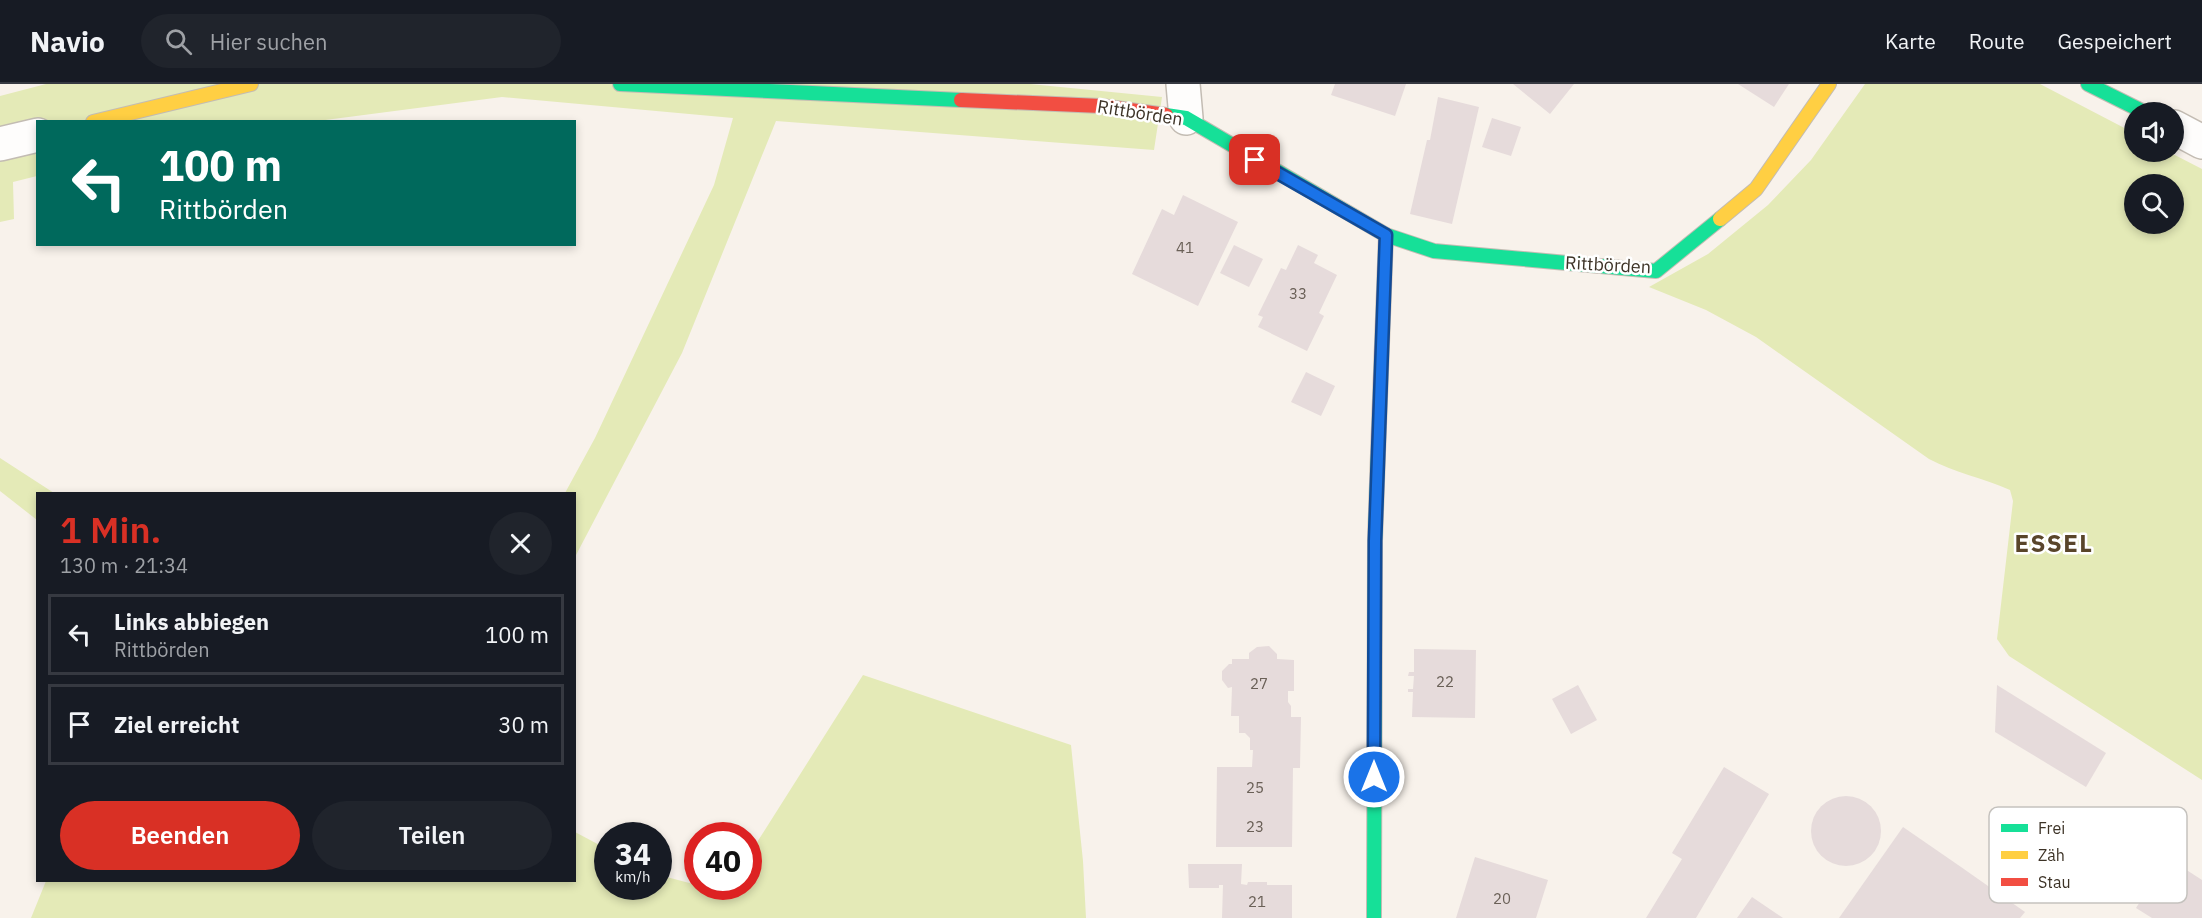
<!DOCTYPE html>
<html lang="de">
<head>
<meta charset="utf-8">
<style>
	body { margin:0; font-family:"IBM Plex Sans",sans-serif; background:#20242c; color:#f1f3f6; height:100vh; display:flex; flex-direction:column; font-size:22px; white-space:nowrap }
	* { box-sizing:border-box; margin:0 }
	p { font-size:20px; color:#9ea1a6 }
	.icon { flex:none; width:33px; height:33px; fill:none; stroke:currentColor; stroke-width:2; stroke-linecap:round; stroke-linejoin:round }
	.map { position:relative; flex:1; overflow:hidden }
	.details { position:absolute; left:36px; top:408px; width:540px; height:390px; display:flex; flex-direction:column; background:#171b24; border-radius:0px; box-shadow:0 3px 9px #0003 }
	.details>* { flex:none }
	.hud { position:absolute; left:36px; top:36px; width:540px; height:126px; border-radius:0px; box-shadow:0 3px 9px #0003; background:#00695c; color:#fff; overflow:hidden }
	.buttons { position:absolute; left:2124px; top:18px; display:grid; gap:12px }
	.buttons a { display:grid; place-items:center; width:60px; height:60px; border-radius:50%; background:#171b24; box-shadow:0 3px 9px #0003; font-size:30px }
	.speed { position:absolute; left:594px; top:738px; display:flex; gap:12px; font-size:30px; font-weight:700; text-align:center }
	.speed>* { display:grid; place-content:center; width:78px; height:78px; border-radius:50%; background:#171b24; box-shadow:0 3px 9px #0003; line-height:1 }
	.speed small { font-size:15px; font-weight:400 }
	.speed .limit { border:9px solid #d22; background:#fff; color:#111 }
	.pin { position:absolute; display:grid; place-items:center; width:51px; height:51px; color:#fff; margin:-26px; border-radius:12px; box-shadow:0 3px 9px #0006 }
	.me { position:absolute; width:66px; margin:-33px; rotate:0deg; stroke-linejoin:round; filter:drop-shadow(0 0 4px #0008) }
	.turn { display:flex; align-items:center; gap:21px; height:126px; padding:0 24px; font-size:27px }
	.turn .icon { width:78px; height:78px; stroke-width:2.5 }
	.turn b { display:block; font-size:42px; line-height:51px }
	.round { display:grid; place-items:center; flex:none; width:63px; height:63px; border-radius:32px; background:#20242c }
	.overview { display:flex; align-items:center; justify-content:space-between; height:102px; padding:0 24px }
	h1 { font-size:36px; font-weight:600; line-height:45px; color:#d93025 }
	.action { display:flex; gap:12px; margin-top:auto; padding:12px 24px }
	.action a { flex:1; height:69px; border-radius:36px; background:#d93025; color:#fff; font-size:24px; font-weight:600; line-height:69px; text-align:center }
	.action a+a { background:#20242c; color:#f1f3f6 }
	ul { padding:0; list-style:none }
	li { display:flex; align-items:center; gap:18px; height:81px; margin:0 12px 9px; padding:0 12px; border:3px solid #363941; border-radius:0px }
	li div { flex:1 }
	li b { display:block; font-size:22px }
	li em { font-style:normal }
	header { display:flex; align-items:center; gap:36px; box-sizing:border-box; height:84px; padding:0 30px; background:#171b24; border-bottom:2px solid #363941 }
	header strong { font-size:28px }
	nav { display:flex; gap:33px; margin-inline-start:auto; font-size:21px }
	.search { width:420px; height:54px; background:#20242c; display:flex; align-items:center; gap:15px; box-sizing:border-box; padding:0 21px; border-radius:33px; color:#9ea1a6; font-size:22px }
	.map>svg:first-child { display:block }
</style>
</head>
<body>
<header>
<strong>Navio</strong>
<div class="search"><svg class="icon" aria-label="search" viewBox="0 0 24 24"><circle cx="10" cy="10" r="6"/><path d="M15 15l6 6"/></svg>Hier suchen</div>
<nav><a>Karte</a><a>Route</a><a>Gespeichert</a></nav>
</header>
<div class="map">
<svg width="2202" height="834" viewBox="0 0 2202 834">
	<rect width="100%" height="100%" fill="#f8f2eb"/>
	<!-- green -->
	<g fill="#e4eab7" fill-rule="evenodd">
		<polygon points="46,0 1030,0 1162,13 1154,66 776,37 682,269 575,473 574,410 565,409 595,354 714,101 733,34 502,13 310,38 38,38 37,92 13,98 14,135 0,138 0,12"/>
		<path d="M1865 0H2040L2134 49V68H2169L2202 85V696L2009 572 1997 555 2013 417 2010 406C1983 394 1955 389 1929 375L1756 253 1706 226 1649 203 1708 170 1768 121 1811 76ZM2134 100H2174V140H2134Z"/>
		<polygon points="0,374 54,409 38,410 37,436 0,407"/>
		<polygon points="863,591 1071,661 1083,777 1086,834 31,834 46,797 574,796 575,748 607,765 608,802 658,802 659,791 716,806 722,803 748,802 749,771"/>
	</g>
	<!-- building -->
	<g fill="#e6dbdb">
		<polygon points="1335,0 1406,0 1395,32 1331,11"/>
		<polygon points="1513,0 1574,0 1550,30"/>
		<polygon points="1738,0 1789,0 1774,23"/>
		<polygon points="1438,13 1479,23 1452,140 1410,130 1427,56 1430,56"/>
		<polygon points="1492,34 1521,43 1511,72 1482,63"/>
		<polygon points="1183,111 1238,138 1198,222 1132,190 1162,125 1174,131"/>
		<polygon points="1234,161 1263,175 1249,203 1220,189"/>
		<polygon points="1298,161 1318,171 1314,179 1337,191 1319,229 1324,232 1307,267 1258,243 1263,233 1258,231 1281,184 1286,186"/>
		<polygon points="1306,288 1335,302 1321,332 1291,318"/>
		<polygon points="1269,562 1277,570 1277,575 1294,576 1294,607 1288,607 1288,618 1291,622 1291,633 1301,633 1300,684 1293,684 1292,763 1216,763 1217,683 1252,683 1253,666 1250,666 1250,654 1245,649 1239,649 1239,632 1231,632 1232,603 1228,604 1222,596 1222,587 1229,580 1232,580 1232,575 1249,575 1249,569 1257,563"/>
		<polygon points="1414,565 1476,566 1475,634 1412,633 1413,608 1408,608 1408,605 1413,605 1414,592 1408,592 1409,588 1414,588"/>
		<polygon points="1578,601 1597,636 1571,650 1552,615"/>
		<polygon points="1997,601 2106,669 2086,703 1995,648"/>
		<polygon points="1724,683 1769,710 1696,834 1646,834 1682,775 1672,769"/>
		<circle cx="1846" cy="747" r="35"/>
		<polygon points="1903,743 1961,783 2025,828 2020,834 1839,834"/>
		<polygon points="1475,773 1548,796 1536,834 1456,834"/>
		<polygon points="2168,774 2202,796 2202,834 2152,834 2136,824"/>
		<polygon points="1188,780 1242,780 1241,800 1247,801 1248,798 1267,798 1267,801 1292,801 1292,834 1222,834 1223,801 1219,801 1219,804 1189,804"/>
		<polygon points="1752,813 1783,834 1737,834"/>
	</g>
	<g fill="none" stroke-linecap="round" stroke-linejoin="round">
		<defs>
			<g id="street">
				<polyline points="1183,0 1186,34"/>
				<polyline points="2174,43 2202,58"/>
				<polyline points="0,60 38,51"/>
			</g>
			<g id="fast">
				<polyline points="620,0 961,16"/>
				<polyline points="2088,0 2144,28"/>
				<polyline points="1166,31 1186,34 1386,151 1434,167 1656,187 1720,135"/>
				<polyline points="1374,834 1375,457 1378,369"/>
			</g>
			<g id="slow">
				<polyline points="93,38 251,0"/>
				<polyline points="1720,135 1756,105 1829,0"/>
			</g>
			<g id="jam">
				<polyline points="961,16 1101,22 1166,31"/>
				<polyline points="1378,369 1386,151"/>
			</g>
		</defs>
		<!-- street casing -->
		<use href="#street" stroke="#c3bcb3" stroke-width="36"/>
		<!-- fast casing -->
		<use href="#fast" stroke="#c3bcb3" stroke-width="16"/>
		<!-- slow casing -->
		<use href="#slow" stroke="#c3bcb3" stroke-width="16"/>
		<!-- jam casing -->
		<use href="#jam" stroke="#c3bcb3" stroke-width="16"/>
		<!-- street -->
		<use href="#street" stroke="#fefdfc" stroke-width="33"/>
		<!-- fast -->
		<use href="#fast" stroke="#16e098" stroke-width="14"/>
		<!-- slow -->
		<use href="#slow" stroke="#ffcf43" stroke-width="14"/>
		<!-- jam -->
		<use href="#jam" stroke="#f24e42" stroke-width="14"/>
	</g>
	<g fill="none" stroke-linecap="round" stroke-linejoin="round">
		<defs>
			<polyline id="route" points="1255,76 1386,151 1375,457 1374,693"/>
		</defs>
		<!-- route casing -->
		<use href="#route" stroke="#114b97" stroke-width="15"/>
		<!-- route -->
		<use href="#route" stroke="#1a73e8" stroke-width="10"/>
	</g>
	<g text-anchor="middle" stroke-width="5" stroke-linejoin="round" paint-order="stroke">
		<!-- number labels -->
		<g font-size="15" fill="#6a6057">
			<text x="1185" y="169">41</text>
			<text x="1298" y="215">33</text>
			<text x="1445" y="603">22</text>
			<text x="1259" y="605">27</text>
			<text x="1255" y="709">25</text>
			<text x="1255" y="748">23</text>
			<text x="1502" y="820">20</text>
			<text x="1257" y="823">21</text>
		</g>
		<!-- street labels -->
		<g font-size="18" fill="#3d3327" stroke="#fff">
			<text transform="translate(1140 29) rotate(9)" y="6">Rittbörden</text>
			<text transform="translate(1608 181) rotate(3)" y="6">Rittbörden</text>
		</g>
		<!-- district labels -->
		<g font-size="24" font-weight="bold" letter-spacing="1.5" fill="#59452a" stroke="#fff">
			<text x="2054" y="468">ESSEL</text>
		</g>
	</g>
	<!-- legend -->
	<rect x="1989" y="723" width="198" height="96" rx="9" fill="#fff" stroke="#c5c2be" stroke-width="1.5"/>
	<rect x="2001" y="740" width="27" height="8" fill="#16e098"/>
	<rect x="2001" y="767" width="27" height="8" fill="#ffcf43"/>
	<rect x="2001" y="794" width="27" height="8" fill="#f24e42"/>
	<g font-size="16" fill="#3d3327">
		<text x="2038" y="750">Frei</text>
		<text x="2038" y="777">Zäh</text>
		<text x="2038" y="804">Stau</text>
	</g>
</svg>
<div class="buttons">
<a><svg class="icon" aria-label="sound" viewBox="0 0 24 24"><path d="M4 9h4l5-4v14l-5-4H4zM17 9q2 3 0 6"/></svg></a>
<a><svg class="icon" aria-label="search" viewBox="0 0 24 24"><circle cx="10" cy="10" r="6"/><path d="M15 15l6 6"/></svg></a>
</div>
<div class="speed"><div>34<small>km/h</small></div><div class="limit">40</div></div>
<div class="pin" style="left:1255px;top:76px;background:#d93025"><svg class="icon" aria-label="arrive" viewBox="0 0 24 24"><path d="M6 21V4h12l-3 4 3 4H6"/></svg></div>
<svg class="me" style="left:1374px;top:693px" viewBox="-20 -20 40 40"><circle r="17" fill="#1a73e8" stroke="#fff" stroke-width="3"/><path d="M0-11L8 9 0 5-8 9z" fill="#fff"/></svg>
<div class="hud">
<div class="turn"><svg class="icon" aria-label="left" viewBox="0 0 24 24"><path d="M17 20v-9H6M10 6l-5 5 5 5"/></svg><div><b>100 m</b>Rittbörden</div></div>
</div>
<section class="details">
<div class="overview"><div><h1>1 Min.</h1><p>130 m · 21:34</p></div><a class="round"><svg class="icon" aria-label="close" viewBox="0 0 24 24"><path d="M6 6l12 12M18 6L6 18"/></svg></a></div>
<ul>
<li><svg class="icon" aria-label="left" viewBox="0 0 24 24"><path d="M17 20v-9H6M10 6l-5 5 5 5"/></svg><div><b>Links abbiegen</b><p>Rittbörden</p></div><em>100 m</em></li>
<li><svg class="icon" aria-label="arrive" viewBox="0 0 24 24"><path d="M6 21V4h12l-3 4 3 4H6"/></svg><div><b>Ziel erreicht</b></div><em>30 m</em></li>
</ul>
<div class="action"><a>Beenden</a><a>Teilen</a></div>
</section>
</div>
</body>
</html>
